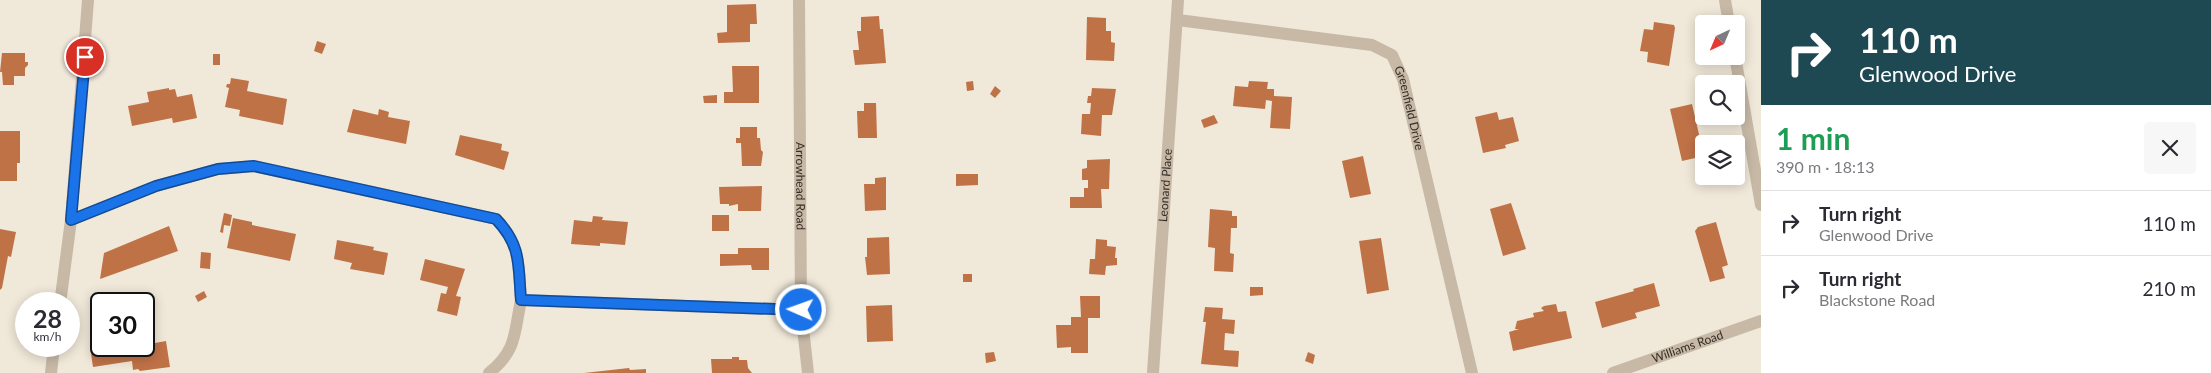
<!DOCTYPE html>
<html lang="en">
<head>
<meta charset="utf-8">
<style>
	body { margin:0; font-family:Lato,sans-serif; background:#f7f7f7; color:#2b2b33; height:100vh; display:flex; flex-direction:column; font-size:19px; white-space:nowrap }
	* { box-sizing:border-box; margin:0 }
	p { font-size:16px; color:#7c7c81 }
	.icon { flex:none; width:28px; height:28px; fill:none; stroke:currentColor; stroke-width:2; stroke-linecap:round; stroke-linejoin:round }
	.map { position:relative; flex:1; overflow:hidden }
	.panel { display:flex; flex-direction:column; background:#fff; width:450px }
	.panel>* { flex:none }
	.top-card { background:#1e4953; color:#fff; overflow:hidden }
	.needle { width:32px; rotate:224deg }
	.fabs { position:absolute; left:1695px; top:15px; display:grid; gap:10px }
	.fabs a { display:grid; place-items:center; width:50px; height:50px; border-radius:5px; background:#fff; box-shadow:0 2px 12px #0003; font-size:25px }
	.speed { position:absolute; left:15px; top:292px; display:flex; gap:10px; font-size:25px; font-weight:700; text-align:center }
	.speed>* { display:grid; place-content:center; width:65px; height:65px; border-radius:50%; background:#fff; box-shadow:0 2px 12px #0003; line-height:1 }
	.speed small { font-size:12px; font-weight:400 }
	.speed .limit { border:2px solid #111; border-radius:8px; background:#fff; color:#111 }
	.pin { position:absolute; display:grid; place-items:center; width:42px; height:42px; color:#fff; margin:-21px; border:2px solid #fff; border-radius:50%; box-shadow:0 1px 5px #0007 }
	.me { position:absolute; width:55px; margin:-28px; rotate:272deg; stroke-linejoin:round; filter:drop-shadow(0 0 4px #0008) }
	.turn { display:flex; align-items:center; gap:18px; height:105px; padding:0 15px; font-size:22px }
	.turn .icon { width:65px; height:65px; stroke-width:2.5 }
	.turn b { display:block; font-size:35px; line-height:42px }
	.round { display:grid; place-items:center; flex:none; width:52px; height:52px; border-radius:5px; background:#f7f7f7 }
	.overview { display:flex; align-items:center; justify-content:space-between; height:85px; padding:0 15px }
	h1 { font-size:30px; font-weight:700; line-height:38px; color:#1e9e55 }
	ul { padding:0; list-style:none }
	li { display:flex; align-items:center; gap:15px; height:65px; padding:0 15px; border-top:1px solid #e1e1e2 }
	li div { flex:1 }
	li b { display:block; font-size:19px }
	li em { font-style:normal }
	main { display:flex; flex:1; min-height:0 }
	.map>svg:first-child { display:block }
</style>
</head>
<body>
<main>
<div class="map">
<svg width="1761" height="373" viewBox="0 0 1761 373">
	<rect width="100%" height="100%" fill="#f0e8d9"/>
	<!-- building -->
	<g fill="#c07247">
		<polygon points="756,4 757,24 750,24 750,42 718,43 717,33 727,32 727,5"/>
		<polygon points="879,16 880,29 883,29 886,63 855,65 853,50 859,50 857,31 861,31 861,17"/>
		<polygon points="1087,17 1106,18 1106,31 1111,31 1111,42 1115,43 1114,61 1086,60"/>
		<polygon points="1654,22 1674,25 1675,28 1669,66 1647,62 1648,52 1640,51 1644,29 1653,30"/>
		<polygon points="317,41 326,44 322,54 314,51"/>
		<polygon points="2,53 25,53 25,62 28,62 28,65 25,68 25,76 14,76 14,85 3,85 2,72 0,72"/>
		<rect x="213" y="54" width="7" height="11"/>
		<polygon points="732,66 759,66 759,103 724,103 724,92 733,92"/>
		<polygon points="231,78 249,81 247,91 287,99 283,125 239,116 240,110 225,107 229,88 226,87 227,84 230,84"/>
		<polygon points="973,81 974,90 967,91 966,82"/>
		<polygon points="1249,81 1268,82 1267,89 1274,89 1274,96 1292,97 1290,129 1270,128 1272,101 1266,100 1265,109 1233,106 1235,86 1248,87"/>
		<polygon points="995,86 1001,91 995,98 990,94"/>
		<polygon points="169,88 169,90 175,89 177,97 192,94 197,118 173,123 172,118 132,126 128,106 149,102 147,92"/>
		<polygon points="1092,88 1116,89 1112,115 1102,115 1101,136 1081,134 1082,114 1090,114 1091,103 1087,103 1088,96 1091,96"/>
		<polygon points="717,95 717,103 704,103 703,96"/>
		<polygon points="864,103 876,103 877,138 858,138 857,111 864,111"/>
		<polygon points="1692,104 1704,156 1682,161 1670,109"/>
		<polygon points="353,109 378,115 379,109 389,112 388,117 410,121 406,144 347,132"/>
		<polygon points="1497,112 1499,120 1513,117 1519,141 1505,145 1506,148 1483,153 1475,117"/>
		<polygon points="1214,115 1218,123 1204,128 1201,120"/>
		<polygon points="740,127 757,127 757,138 760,138 761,150 763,152 761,166 742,166 741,143 736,143 736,138 740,138"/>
		<polygon points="0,131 20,131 20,163 17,163 17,181 0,181"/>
		<polygon points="460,135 502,144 501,150 509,152 504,170 455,155"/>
		<polygon points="1363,156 1371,194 1350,198 1342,161"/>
		<polygon points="1110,159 1109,189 1101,189 1102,208 1070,208 1070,197 1084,197 1084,188 1088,188 1088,180 1082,180 1082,169 1087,168 1087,160"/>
		<polygon points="956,174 978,174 978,185 956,186"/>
		<polygon points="886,177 886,210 865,211 864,184 875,184 875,178"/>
		<polygon points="762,186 761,211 738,211 738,204 729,206 729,204 720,204 719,187"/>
		<polygon points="1511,203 1526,249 1503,256 1490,209"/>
		<polygon points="1210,209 1232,211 1232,216 1237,216 1237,228 1231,228 1230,253 1234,254 1233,272 1214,271 1215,248 1208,247"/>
		<polygon points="224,213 232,215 230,226 224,225 223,233 220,232"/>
		<rect x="712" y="215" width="17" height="16"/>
		<polygon points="593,216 603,217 602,220 628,222 625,245 600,243 600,246 571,244 574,220 592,222"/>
		<polygon points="233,218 252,222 252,225 296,234 290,261 227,248"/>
		<polygon points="1716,222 1728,265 1722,267 1725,278 1710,282 1695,231 1698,227"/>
		<polygon points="169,226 178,251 100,279 104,253"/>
		<polygon points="0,229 16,232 11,257 8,256 2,288 0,290"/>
		<polygon points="889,237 890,274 867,275 865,257 867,257 867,238"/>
		<polygon points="1381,238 1389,290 1367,294 1359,241"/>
		<polygon points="1096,239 1107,240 1107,246 1116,247 1115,258 1117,258 1117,265 1106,266 1105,275 1089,274 1090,259 1095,259"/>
		<polygon points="337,240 374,247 373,250 388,253 384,275 350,269 352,263 334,259"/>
		<polygon points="738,248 769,248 769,270 752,270 751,265 720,266 720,254 738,254"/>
		<polygon points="201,252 211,253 210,269 200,268"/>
		<polygon points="425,259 465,269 456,296 461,297 457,316 437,311 441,293 446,294 448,287 420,280"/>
		<rect x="963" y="274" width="9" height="8"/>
		<polygon points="1654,283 1660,306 1635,313 1637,318 1602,328 1595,302 1634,291 1633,289"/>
		<polygon points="1250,287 1263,287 1263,295 1250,296"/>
		<polygon points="204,291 207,297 198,302 195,296"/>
		<polygon points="1080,296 1100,296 1100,318 1088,318 1088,353 1071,353 1071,347 1057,348 1056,325 1071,325 1071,317 1081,317"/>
		<polygon points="1556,304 1558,312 1566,311 1572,338 1513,351 1509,332 1519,329 1515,329 1517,321 1534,317 1533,313 1544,311 1541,308 1544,306"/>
		<polygon points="892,305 893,341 867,342 866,306"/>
		<polygon points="1205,307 1223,308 1222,319 1235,320 1234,334 1225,333 1224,350 1239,351 1238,367 1201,364 1206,322 1203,322"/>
		<polygon points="166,341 170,367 140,371 138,369 133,370 132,361 93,367 90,347 144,346 144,345"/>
		<polygon points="994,352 996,361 986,363 985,353"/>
		<polygon points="1308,352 1315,355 1313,364 1305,361"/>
		<polygon points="732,357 739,357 739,360 747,360 748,368 752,373 712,373 711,359 732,359"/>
		<polygon points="629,368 630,370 646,369 646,373 584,373"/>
	</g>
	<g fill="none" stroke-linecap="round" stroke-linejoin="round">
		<!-- minor -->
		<g stroke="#c7b9a6" stroke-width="12">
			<path id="s1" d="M799 0 801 310 808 373"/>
			<polyline points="1725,0 1729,24"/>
			<path id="s2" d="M1178 20 1372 45 1392 55 1403 79 1472 373"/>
			<polyline points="1735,56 1761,205"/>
			<path d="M71 220 156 186 218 169 254 166 496 219C522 246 518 266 521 300L801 310"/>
			<polyline points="60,304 71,220 88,0"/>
			<polyline points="51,373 54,346"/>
			<path d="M489 373C517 350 514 334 521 300"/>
			<path id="s3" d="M1153 373 1178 0"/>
			<path id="s4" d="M1613 373 1761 321"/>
		</g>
	</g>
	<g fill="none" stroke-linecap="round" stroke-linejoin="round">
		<defs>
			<path id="route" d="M85 57 71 220 156 186 218 169 254 166 496 219C522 246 518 266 521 300L801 310"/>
		</defs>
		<!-- route casing -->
		<use href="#route" stroke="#114b97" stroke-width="12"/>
		<!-- route -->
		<use href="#route" stroke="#1a73e8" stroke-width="9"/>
	</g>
	<g text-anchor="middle" stroke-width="5" stroke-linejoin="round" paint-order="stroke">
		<!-- street labels -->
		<g font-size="12" fill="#342c27" stroke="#f8f1e5">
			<text dy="4" stroke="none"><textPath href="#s2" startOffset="274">Greenfield Drive</textPath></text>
			<text dy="4" stroke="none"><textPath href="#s1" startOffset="186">Arrowhead Road</textPath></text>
			<text dy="4" stroke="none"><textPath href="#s3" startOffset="188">Leonard Place</textPath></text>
			<text dy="4" stroke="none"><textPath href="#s4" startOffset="79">Williams Road</textPath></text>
		</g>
	</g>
</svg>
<div class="fabs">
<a><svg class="needle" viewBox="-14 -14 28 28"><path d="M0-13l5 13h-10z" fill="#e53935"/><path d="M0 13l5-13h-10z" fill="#7c7c81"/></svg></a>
<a><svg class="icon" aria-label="search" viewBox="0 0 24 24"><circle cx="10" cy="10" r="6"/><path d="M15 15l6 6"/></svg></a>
<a><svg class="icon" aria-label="layers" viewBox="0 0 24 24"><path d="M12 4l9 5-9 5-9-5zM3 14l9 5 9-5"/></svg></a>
</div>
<div class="speed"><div>28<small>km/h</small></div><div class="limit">30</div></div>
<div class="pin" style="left:85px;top:57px;background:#d93025"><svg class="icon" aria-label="arrive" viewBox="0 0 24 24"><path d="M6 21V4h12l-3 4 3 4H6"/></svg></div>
<svg class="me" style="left:801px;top:310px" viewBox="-20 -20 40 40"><circle r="17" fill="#1a73e8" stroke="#fff" stroke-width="3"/><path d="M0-11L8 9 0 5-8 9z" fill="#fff"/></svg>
</div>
<section class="panel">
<div class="top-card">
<div class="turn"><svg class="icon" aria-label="right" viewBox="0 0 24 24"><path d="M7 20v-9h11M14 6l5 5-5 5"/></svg><div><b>110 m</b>Glenwood Drive</div></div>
</div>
<div class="overview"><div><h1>1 min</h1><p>390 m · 18:13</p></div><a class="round"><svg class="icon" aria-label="close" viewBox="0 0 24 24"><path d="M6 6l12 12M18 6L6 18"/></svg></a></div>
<ul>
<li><svg class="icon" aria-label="right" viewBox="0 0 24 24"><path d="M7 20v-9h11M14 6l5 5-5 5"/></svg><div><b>Turn right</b><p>Glenwood Drive</p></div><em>110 m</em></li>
<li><svg class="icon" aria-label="right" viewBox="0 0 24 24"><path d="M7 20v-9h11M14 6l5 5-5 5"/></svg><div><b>Turn right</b><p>Blackstone Road</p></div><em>210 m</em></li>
</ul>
</section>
</main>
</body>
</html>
